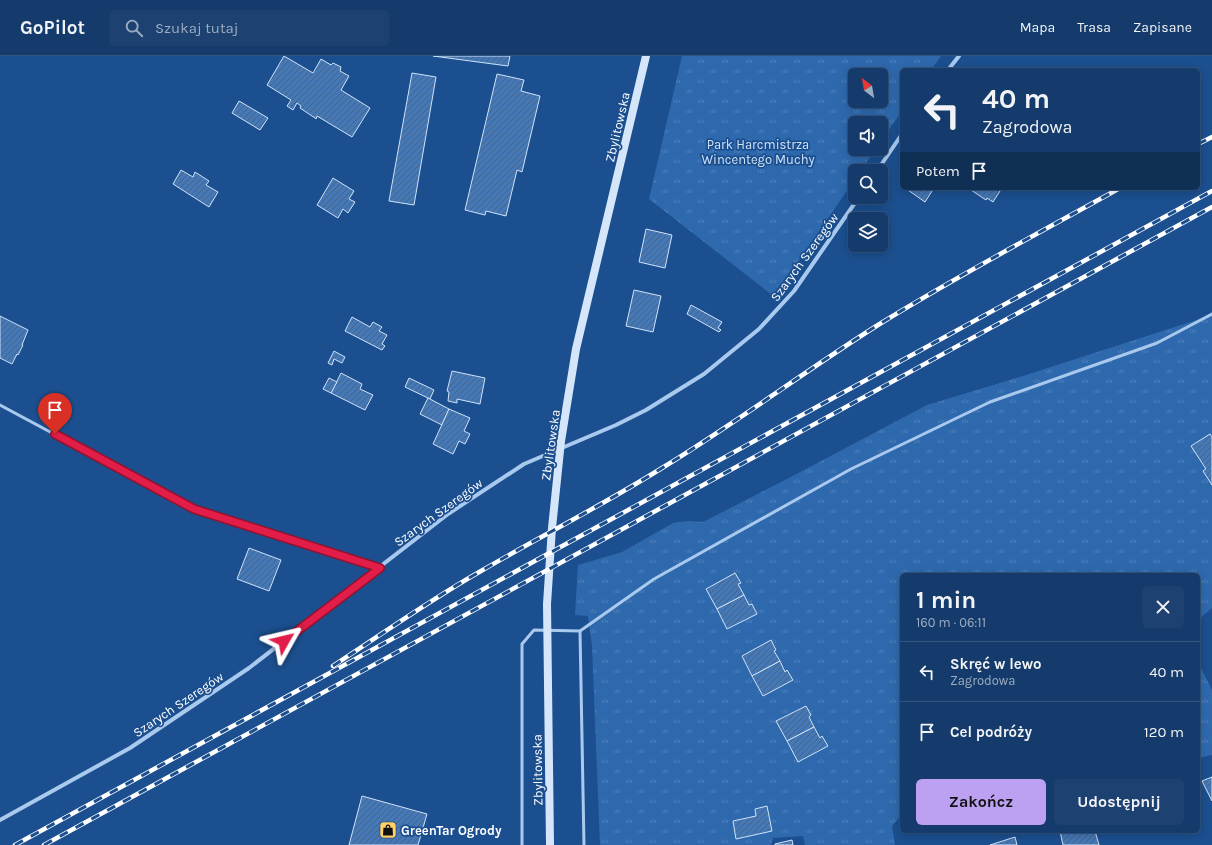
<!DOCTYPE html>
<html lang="pl">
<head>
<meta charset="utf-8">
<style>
	body { margin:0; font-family:Karla,sans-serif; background:#1d4271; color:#f1f3f6; height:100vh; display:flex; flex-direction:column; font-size:15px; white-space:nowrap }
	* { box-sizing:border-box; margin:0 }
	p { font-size:13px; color:#9dadc1 }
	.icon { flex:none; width:22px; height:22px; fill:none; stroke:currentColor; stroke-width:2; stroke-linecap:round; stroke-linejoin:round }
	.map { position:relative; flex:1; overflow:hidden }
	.sheet { position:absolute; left:900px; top:517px; width:300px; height:260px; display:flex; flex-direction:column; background:#143b6b; border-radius:6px; box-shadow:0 2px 10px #0003,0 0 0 1px #33557e }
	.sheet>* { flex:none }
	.guide { position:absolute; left:900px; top:12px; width:300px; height:122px; border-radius:6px; box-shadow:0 2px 10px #0003,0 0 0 1px #33557e; background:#143b6b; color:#f1f3f6; overflow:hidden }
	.needle { width:26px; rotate:329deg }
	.buttons { position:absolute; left:848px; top:12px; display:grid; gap:8px }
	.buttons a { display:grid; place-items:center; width:40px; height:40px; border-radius:6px; background:#143b6b; box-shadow:0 2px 10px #0003,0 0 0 1px #33557e; font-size:20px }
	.pin { position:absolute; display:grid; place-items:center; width:34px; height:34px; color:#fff; margin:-41px -17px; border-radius:50% 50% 50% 0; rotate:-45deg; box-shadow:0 0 4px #0007 }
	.pin .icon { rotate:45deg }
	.me { position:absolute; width:44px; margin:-22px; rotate:53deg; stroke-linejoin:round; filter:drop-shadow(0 0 3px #0008) }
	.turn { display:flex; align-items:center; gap:14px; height:84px; padding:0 16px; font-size:18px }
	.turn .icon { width:52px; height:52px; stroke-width:2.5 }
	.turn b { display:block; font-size:28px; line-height:34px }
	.then { display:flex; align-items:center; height:38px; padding:0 16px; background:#0003; gap:8px; font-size:15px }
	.round { display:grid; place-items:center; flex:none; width:42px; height:42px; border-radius:6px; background:#1d4271 }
	.headline { display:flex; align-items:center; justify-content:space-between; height:68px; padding:0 16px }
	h1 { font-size:24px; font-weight:700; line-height:30px }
	.cta { display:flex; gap:8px; margin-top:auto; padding:8px 16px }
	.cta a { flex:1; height:46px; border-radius:6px; background:#bca0f2; color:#111; font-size:16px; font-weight:700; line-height:46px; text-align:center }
	.cta a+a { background:#1d4271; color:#f1f3f6 }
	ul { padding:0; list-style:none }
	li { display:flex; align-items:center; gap:12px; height:60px; padding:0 16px; border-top:1px solid #33557e }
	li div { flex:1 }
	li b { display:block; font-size:15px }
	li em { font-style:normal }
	header { display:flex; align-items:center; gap:24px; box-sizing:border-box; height:56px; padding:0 20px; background:#143b6b; border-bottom:1px solid #33557e }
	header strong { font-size:19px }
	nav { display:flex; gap:22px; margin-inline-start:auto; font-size:14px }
	.search { width:280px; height:36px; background:#1d4271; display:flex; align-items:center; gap:10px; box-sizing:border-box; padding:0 14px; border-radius:6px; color:#9dadc1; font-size:15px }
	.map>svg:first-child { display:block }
</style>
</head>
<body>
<header>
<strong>GoPilot</strong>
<div class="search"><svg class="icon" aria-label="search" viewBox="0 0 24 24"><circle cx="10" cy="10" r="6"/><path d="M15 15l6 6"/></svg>Szukaj tutaj</div>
<nav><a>Mapa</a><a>Trasa</a><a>Zapisane</a></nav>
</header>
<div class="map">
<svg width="1212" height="789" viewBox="0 0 1212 789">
	<defs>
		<pattern id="grass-tufts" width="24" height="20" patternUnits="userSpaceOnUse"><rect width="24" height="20" fill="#2e69ad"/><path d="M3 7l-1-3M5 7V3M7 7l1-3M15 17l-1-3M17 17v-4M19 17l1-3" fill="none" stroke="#4d80b9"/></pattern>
		<pattern id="building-hatch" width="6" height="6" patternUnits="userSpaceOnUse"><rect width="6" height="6" fill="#4478b7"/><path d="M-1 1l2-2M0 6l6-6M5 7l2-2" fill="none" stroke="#486282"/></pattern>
	</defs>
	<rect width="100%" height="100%" fill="#1b4f8f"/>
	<!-- grass -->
	<g fill="url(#grass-tufts)" fill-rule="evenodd">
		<path d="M682 0H941L931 14H902V55L881 85V67H855V93H876L860 115H855V123L793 213 772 239 649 143ZM855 19H881V45H855Z"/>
		<polygon points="1212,259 1212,552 1198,564 1198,519 902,519 902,758 892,770 895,789 805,789 803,780 773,782 771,789 600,789 592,590 588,560 575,559 578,509 622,496 673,467 688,465 703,466 787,423 927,349 1026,319"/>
		<polygon points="1198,606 1212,634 1212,699 1198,702"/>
	</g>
	<!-- building -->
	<g fill="url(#building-hatch)" stroke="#cfe3fa">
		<polygon points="284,0 313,17 321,3 331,9 333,7 341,11 340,15 349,20 341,34 370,52 352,81 317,60 316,63 315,62 300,52 301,50 297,47 293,54 287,50 291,44 267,29"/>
		<polygon points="433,0 510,0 508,10"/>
		<polygon points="412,17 436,21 414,149 389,145"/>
		<polygon points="497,18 524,24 521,35 540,40 522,116 517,114 506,160 486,155 485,159 465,154"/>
		<polygon points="239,45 268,62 260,74 232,57"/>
		<polygon points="181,114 193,121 195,116 209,125 206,129 218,136 209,151 173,128"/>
		<polygon points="333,122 354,135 349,143 355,146 348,157 343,153 338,162 317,149"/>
		<polygon points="905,132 934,132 925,146"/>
		<polygon points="968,132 995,132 1000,135 993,146 987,142 986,144"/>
		<polygon points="646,173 672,179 665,212 639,206"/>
		<polygon points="634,234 661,240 653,276 626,270"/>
		<polygon points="691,249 722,266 718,272 721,274 719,276 687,258"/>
		<polygon points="0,260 28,274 22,289 23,289 18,299 17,298 12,308 0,302"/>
		<polygon points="352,261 370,271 373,266 382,271 379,275 387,279 382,288 385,290 382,294 345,275"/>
		<polygon points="334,295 345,301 342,307 334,303 332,309 328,307"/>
		<polygon points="452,315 485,322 480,348 457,343 457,347 448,345 449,336 447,335"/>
		<polygon points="341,317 362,328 360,333 373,339 365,354 331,337"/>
		<polygon points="329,322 337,326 331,337 323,333"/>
		<polygon points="409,322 434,334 430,343 405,331"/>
		<polygon points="428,342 449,353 442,369 420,358"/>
		<polygon points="449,353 470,362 464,375 470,378 465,388 459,385 453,398 433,388"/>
		<polygon points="1210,378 1212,381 1212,429 1203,415 1206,413 1191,390"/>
		<polygon points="249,492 281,504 269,535 237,523"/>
		<polygon points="735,517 741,527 738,528 744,539 717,553 706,533"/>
		<polygon points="744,539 749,549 752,548 757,558 727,573 717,553"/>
		<polygon points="771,584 776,594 774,595 780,605 752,620 742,600"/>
		<polygon points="780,605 785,616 787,614 793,624 763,640 752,620"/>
		<polygon points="806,650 811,659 809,661 814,671 787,685 776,665"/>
		<polygon points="814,671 820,682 822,680 828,690 798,706 787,685"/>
		<polygon points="1212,721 1212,745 1202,725"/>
		<polygon points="362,740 427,758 418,789 349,789"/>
		<polygon points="767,750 772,775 736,783 733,765 756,760 755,753"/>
		<polygon points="1060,775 1095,775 1099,789 1063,789"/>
		<polygon points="1015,781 1017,789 990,789"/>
		<polygon points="792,784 793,789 775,789 775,788"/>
	</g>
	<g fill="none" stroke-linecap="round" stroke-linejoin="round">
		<!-- lane -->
		<g stroke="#a9c9ee" stroke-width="3">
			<polyline points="0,349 194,453 379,511"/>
			<polyline points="580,575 654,523 851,413 990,346 1157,287 1212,258"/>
			<polyline points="522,789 522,588 534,574 580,575 584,789"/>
		</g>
		<!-- street -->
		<g stroke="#a9c9ee" stroke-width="4">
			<polyline points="948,14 959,0"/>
			<polyline points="877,115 902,78"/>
			<polyline points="0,764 130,692 249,612 448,458 524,408 616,369 646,354 704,318 759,273 794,235 859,141"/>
		</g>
		<!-- secondary -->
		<polyline stroke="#d6e6fa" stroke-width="8" points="550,789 547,548 552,472 561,385 576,293 646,0"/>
		<defs>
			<g id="rail">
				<polyline points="1198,88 1212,81"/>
				<path d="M333 610C382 578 430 544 481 515 541 480 603 449 662 412 736 367 805 315 878 269 957 220 1039 177 1120 132"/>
				<polyline points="15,789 1212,135"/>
				<polyline points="44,789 1212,151"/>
			</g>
		</defs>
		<!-- rail casing -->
		<use href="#rail" stroke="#fff" stroke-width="4.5"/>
		<!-- rail -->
		<use href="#rail" stroke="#1b4f8f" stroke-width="3" stroke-dasharray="9" stroke-linecap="butt"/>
	</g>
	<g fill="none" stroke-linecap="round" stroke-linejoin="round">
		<defs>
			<polyline id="route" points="55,378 194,453 380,512 284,585"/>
		</defs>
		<!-- route casing -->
		<use href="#route" stroke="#92132f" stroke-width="10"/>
		<!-- route -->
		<use href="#route" stroke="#e11d48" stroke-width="7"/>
	</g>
	<!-- icons -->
	<defs>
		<symbol id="shop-square" viewBox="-11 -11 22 22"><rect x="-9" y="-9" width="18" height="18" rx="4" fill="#ffd166" stroke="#1b4f8f"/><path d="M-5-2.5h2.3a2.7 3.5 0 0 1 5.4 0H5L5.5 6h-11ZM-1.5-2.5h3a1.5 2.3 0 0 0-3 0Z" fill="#111"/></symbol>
	</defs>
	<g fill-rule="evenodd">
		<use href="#shop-square" x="378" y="764" width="20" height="20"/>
	</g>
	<g text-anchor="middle" stroke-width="3.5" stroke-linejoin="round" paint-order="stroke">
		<!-- street labels -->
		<g font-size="13" fill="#fff" stroke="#1b4f8f">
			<text transform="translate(617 71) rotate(-77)" y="5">Zbylitowska</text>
			<text transform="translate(804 201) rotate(-54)" y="5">Szarych Szeregów</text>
			<text transform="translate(550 389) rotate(-82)" y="5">Zbylitowska</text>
			<text transform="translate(438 456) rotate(-36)" y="5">Szarych Szeregów</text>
			<text transform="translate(178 648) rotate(-34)" y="5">Szarych Szeregów</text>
			<text transform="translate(537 714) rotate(-91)" y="5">Zbylitowska</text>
		</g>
		<!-- park labels -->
		<g font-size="13" fill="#cfe3fa" stroke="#1b4f8f">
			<text x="758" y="93">Park Harcmistrza<tspan x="758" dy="15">Wincentego Muchy</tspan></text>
		</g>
		<!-- poi labels -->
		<g font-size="13" font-weight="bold" fill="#fff" stroke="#1b4f8f" text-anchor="start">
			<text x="401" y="779">GreenTar Ogrody</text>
		</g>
	</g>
</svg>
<div class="buttons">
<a><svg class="needle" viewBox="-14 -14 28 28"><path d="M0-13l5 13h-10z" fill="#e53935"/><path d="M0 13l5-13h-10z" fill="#9dadc1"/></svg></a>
<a><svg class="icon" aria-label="sound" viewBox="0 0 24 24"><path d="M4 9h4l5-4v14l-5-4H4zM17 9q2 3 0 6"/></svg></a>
<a><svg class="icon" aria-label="search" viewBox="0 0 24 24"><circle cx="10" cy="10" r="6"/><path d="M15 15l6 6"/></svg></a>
<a><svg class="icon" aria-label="layers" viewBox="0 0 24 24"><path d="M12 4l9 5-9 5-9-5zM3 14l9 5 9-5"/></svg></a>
</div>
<div class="pin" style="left:55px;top:378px;background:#d93025"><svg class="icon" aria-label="arrive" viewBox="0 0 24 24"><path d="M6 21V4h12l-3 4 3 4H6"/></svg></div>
<svg class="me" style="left:284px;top:585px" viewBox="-20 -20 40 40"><path d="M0-17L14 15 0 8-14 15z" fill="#e11d48" stroke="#fff" stroke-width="4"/></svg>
<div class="guide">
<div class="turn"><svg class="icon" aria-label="left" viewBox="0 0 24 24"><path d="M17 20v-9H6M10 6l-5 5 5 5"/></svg><div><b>40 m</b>Zagrodowa</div></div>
<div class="then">Potem<svg class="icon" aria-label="arrive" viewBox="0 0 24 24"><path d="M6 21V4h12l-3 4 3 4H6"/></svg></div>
</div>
<section class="sheet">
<div class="headline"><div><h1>1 min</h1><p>160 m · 06:11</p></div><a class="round"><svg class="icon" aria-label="close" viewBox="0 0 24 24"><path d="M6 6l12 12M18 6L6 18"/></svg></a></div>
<ul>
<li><svg class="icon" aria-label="left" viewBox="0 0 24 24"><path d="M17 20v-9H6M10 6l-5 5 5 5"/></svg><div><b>Skręć w lewo</b><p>Zagrodowa</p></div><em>40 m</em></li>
<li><svg class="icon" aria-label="arrive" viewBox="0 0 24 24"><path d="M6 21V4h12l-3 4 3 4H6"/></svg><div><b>Cel podróży</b></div><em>120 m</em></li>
</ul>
<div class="cta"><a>Zakończ</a><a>Udostępnij</a></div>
</section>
</div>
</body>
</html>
